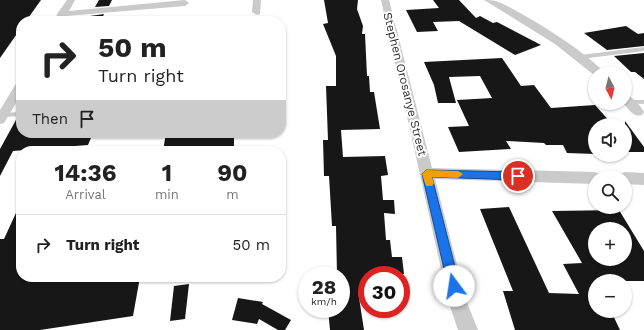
<!DOCTYPE html>
<html lang="en">
<head>
<meta charset="utf-8">
<style>
	body { margin:0; font-family:"Work Sans",sans-serif; background:#f6f6f6; color:#222; height:100vh; display:flex; flex-direction:column; font-size:15px; white-space:nowrap }
	* { box-sizing:border-box; margin:0 }
	p { font-size:13px; color:#767676 }
	.icon { flex:none; width:22px; height:22px; fill:none; stroke:currentColor; stroke-width:2; stroke-linecap:round; stroke-linejoin:round }
	.map { position:relative; flex:1; overflow:hidden }
	.panel { position:absolute; left:16px; top:146px; width:270px; height:136px; display:flex; flex-direction:column; background:#fff; border-radius:16px; box-shadow:0 1px 3px #0004 }
	.panel>* { flex:none }
	.hud { position:absolute; left:16px; top:16px; width:270px; height:122px; border-radius:16px; box-shadow:0 1px 3px #0004; background:#fff; color:#222; overflow:hidden }
	.needle { width:26px; rotate:173deg }
	.buttons { position:absolute; left:588px; top:66px; display:grid; gap:8px }
	.buttons a { display:grid; place-items:center; width:44px; height:44px; border-radius:50%; background:#fff; box-shadow:0 1px 3px #0004; font-size:20px }
	.speed { position:absolute; left:298px; top:266px; display:flex; gap:8px; font-size:20px; font-weight:700; text-align:center }
	.speed>* { display:grid; place-content:center; width:52px; height:52px; border-radius:50%; background:#fff; box-shadow:0 1px 3px #0004; line-height:1 }
	.speed small { font-size:10px; font-weight:400 }
	.speed .limit { border:6px solid #d22; background:#fff; color:#111 }
	.pin { position:absolute; display:grid; place-items:center; width:34px; height:34px; color:#fff; margin:-17px; border:2px solid #fff; border-radius:50%; box-shadow:0 1px 4px #0007 }
	.me { position:absolute; width:44px; margin:-22px; rotate:346deg; stroke-linejoin:round; filter:drop-shadow(0 0 3px #0008) }
	.turn { display:flex; align-items:center; gap:14px; height:84px; padding:0 16px; font-size:18px }
	.turn .icon { width:52px; height:52px; stroke-width:2.5 }
	.turn b { display:block; font-size:28px; line-height:34px }
	.then { display:flex; align-items:center; height:38px; padding:0 16px; background:#0003; gap:8px; font-size:15px }
	.eta { display:flex; justify-content:space-evenly; align-items:center; height:68px; text-align:center }
	.eta b { font-size:24px; font-weight:700; line-height:28px }
	ul { padding:0; list-style:none }
	li { display:flex; align-items:center; gap:12px; height:60px; padding:0 16px; border-top:1px solid #e0e0e0 }
	li div { flex:1 }
	li b { display:block; font-size:15px }
	li em { font-style:normal }
	.map>svg:first-child { display:block }
</style>
</head>
<body>
<div class="map">
<svg width="644" height="330" viewBox="0 0 644 330">
	<rect width="100%" height="100%" fill="#fff"/>
	<!-- building -->
	<g fill="#171717" fill-rule="evenodd">
		<polygon points="0,0 41,0 26,21 21,21 21,28 0,58"/>
		<polygon points="99,0 112,0 109,6 95,7"/>
		<polygon points="324,0 358,0 357,9 363,26 362,34 365,34 367,76 369,76 370,92 374,92 380,129 341,130 343,157 385,156 388,175 381,176 383,200 394,200 395,214 384,213 386,240 390,240 392,257 402,257 404,274 367,275 367,291 358,291 364,330 330,330 328,309 341,309 341,275 337,275 336,226 332,226 329,176 324,176 323,140 328,140 326,86 336,86 336,56 323,24 328,23"/>
		<polygon points="433,0 459,0 476,18 480,16 493,23 497,22 541,45 515,55 459,21 433,22 438,31 417,32 406,10 439,8"/>
		<polygon points="104,14 101,21 87,21 90,16"/>
		<polygon points="626,26 638,34 644,33 644,46 607,50 584,33"/>
		<polygon points="644,53 644,79 635,72 631,72 614,56"/>
		<polygon points="502,58 521,86 534,85 551,108 595,105 613,125 595,125 595,154 567,153 563,145 546,145 544,143 506,141 511,149 459,152 448,127 469,126 457,100 492,98 480,76 449,77 456,103 438,103 434,85 424,62"/>
		<polygon points="17,118 21,118 21,133 93,133 88,145 13,151 0,176 0,149"/>
		<polygon points="625,121 644,147 644,152 625,152"/>
		<polygon points="166,133 234,133 234,151 163,151"/>
		<polygon points="21,202 21,277 140,277 133,316 40,330 0,330 0,239 4,239"/>
		<path d="M509 207 549 293 579 294 563 264 582 263 552 211 619 210 644 251V281H595V311H611L620 330H515L503 291H513L480 209ZM595 229H625V259H595Z"/>
		<polygon points="189,284 185,319 170,321 174,286"/>
		<polygon points="238,298 263,302 262,304 291,320 285,330 278,330 259,319 257,324 232,320"/>
	</g>
	<g fill="none" stroke-linecap="round" stroke-linejoin="round">
		<!-- lane -->
		<g fill="#cacaca" fill-rule="evenodd">
			<polygon points="644,47 644,51 581,59 578,57 581,55"/>
			<polygon points="629,100 644,100 644,104 627,103 626,102"/>
			<polygon points="21,112 21,116 3,117 0,115 3,113"/>
		</g>
		<!-- street -->
		<g fill="#cacaca" fill-rule="evenodd">
			<polygon points="67,0 75,0 69,11 185,0 189,3 185,6 66,16 63,21 55,21 57,14"/>
			<polygon points="253,0 261,0 260,14 257,15 252,12"/>
			<polygon points="381,0 389,0 432,168 595,172 600,174 602,177 595,177 595,184 435,179 466,300 478,330 458,330 448,300"/>
			<path d="M484 0C488 0 492 0 496 1 518 9 591 54 604 73H595L594 75 555 44Z"/>
			<polygon points="21,81 21,95 4,123 0,124 0,110 17,82"/>
			<path d="M625 94C632 96 640 105 644 112L642 115C633 118 629 109 623 103H625Z"/>
			<polygon points="625,172 644,173 644,185 625,184 625,177 618,177 620,174"/>
		</g>
	</g>
	<!-- route -->
	<polygon fill="#1a73e8" stroke="#114b97" points="426,170 518,172 522,173 523,176 522,178 518,180 432,177 460,286 458,290 454,292 450,290 448,286 422,174"/>
	<!-- slow -->
	<polygon fill="#f59e0b" points="426,170 458,171 463,174 458,178 432,177 434,183 432,186 426,186 422,174"/>
	<g text-anchor="middle" stroke-width="4" stroke-linejoin="round" paint-order="stroke">
		<!-- street labels -->
		<g font-size="12" fill="#303030" stroke="#fff">
			<text transform="translate(405 84) rotate(76)" y="4">Stephen Orosanye Street</text>
		</g>
	</g>
</svg>
<div class="buttons">
<a><svg class="needle" viewBox="-14 -14 28 28"><path d="M0-13l5 13h-10z" fill="#e53935"/><path d="M0 13l5-13h-10z" fill="#767676"/></svg></a>
<a><svg class="icon" aria-label="sound" viewBox="0 0 24 24"><path d="M4 9h4l5-4v14l-5-4H4zM17 9q2 3 0 6"/></svg></a>
<a><svg class="icon" aria-label="search" viewBox="0 0 24 24"><circle cx="10" cy="10" r="6"/><path d="M15 15l6 6"/></svg></a>
<a>+</a>
<a>−</a>
</div>
<div class="speed"><div>28<small>km/h</small></div><div class="limit">30</div></div>
<div class="pin" style="left:518px;top:176px;background:#d93025"><svg class="icon" aria-label="arrive" viewBox="0 0 24 24"><path d="M6 21V4h12l-3 4 3 4H6"/></svg></div>
<svg class="me" style="left:454px;top:286px" viewBox="-20 -20 40 40"><circle r="19" fill="#fff"/><path d="M0-13L10 11 0 6-10 11z" fill="#1a73e8"/></svg>
<div class="hud">
<div class="turn"><svg class="icon" aria-label="right" viewBox="0 0 24 24"><path d="M7 20v-9h11M14 6l5 5-5 5"/></svg><div><b>50 m</b>Turn right</div></div>
<div class="then">Then<svg class="icon" aria-label="arrive" viewBox="0 0 24 24"><path d="M6 21V4h12l-3 4 3 4H6"/></svg></div>
</div>
<section class="panel">
<div class="eta">
<div><b>14:36</b><p>Arrival</p></div>
<div><b>1</b><p>min</p></div>
<div><b>90</b><p>m</p></div>
</div>
<ul>
<li><svg class="icon" aria-label="right" viewBox="0 0 24 24"><path d="M7 20v-9h11M14 6l5 5-5 5"/></svg><div><b>Turn right</b></div><em>50 m</em></li>
</ul>
</section>
</div>
</body>
</html>
